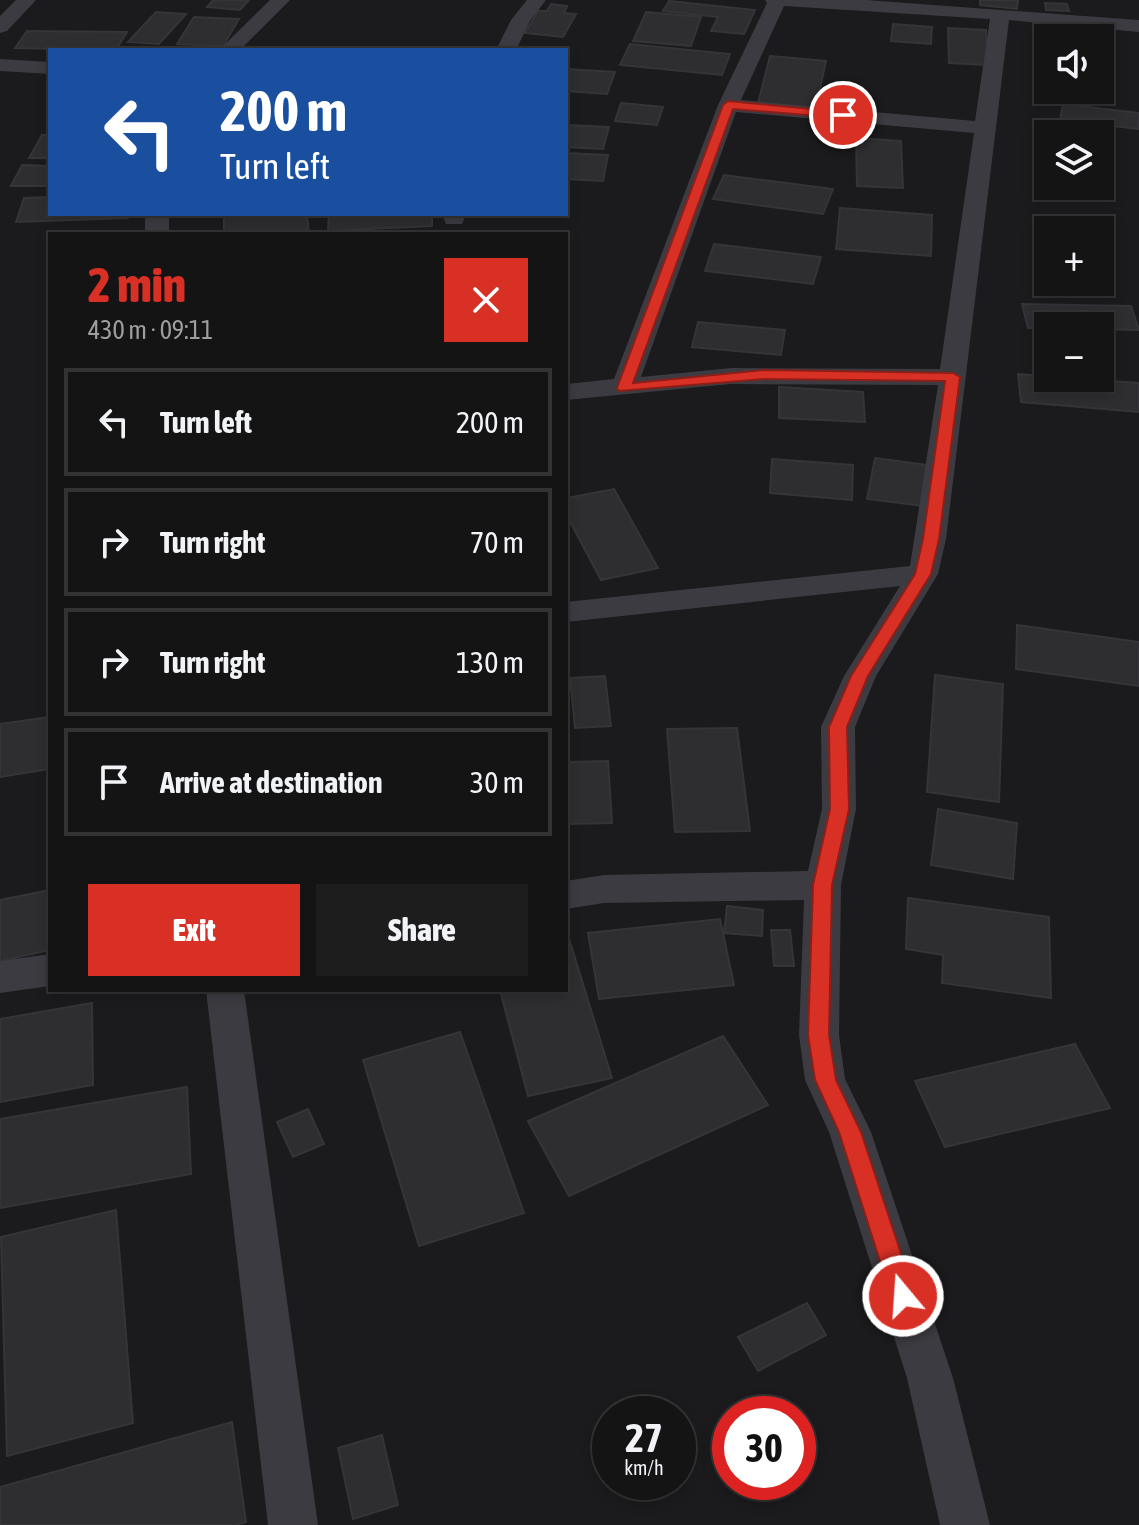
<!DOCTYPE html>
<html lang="en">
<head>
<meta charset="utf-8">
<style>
	body { margin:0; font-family:"Asap Condensed",sans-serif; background:#1d1d1e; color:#f1f3f6; height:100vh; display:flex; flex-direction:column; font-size:30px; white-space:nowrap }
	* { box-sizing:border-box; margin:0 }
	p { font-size:26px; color:#9d9ea0 }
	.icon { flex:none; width:44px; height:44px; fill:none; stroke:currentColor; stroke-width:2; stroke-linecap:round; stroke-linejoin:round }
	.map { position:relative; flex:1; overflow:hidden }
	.details { position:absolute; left:48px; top:232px; width:520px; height:760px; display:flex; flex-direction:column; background:#141415; border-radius:0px; box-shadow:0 4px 12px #0003,0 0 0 2px #333334 }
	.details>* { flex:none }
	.hud { position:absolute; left:48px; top:48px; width:520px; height:168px; border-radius:0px; box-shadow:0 4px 12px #0003,0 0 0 2px #333334; background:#1a4fa0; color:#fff; overflow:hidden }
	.controls { position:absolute; left:1034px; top:24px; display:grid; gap:16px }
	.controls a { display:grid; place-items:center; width:80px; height:80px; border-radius:0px; background:#141415; box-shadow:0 4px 12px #0003,0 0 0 2px #333334; font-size:40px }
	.speed { position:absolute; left:592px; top:1396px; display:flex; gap:16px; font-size:40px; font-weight:700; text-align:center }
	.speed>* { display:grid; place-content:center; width:104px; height:104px; border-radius:50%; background:#141415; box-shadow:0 4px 12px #0003,0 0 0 2px #333334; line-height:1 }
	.speed small { font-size:20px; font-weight:400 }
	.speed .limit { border:12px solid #d22; background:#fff; color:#111 }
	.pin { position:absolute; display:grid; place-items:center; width:68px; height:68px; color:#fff; margin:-34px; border:4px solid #fff; border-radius:50%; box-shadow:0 2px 8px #0007 }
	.me { position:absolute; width:88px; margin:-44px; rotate:342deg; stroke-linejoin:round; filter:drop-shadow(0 0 6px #0008) }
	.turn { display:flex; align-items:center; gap:28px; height:168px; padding:0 40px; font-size:36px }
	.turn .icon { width:104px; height:104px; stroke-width:2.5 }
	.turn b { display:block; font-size:56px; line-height:68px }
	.round { display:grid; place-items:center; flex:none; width:84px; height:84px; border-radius:0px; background:#1d1d1e }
	.summary { display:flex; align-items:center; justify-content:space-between; height:136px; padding:0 40px }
	h1 { font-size:48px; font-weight:800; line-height:60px; color:#d93025 }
	.button { display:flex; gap:16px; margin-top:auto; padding:16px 40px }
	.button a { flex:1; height:92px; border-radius:0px; background:#d93025; color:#fff; font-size:32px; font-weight:800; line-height:92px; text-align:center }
	.button a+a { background:#1d1d1e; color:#f1f3f6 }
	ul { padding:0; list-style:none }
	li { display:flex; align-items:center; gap:24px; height:108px; margin:0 16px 12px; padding:0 24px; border:4px solid #333334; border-radius:0px }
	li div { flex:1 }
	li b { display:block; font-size:30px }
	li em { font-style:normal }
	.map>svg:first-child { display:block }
</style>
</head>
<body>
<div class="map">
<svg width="1139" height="1525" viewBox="0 0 1139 1525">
	<rect width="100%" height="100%" fill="#1b1a1c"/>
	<!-- building -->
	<g fill="#2e2d30" stroke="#353438" stroke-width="2">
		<polygon points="213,0 249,0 240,10 207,7"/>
		<polygon points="980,0 1018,0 1017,9 980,5"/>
		<polygon points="669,1 755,10 744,34 711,31 718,17 663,11"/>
		<polygon points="1045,3 1067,4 1069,11 1046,10"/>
		<polygon points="551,4 567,6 564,13 576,14 563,37 525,33 538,11 547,11"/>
		<polygon points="156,12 186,14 159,44 128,42"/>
		<polygon points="646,12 701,17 691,46 633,41"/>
		<polygon points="194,17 239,19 223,46 177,44"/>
		<polygon points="893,24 932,27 931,44 891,41"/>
		<polygon points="948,28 986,30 989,65 949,63"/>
		<polygon points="27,31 127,32 116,50 15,48"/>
		<polygon points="630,44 730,54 722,75 620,65"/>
		<polygon points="770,56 826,61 816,108 758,103"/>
		<polygon points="566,69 615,72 607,94 566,91"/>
		<polygon points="621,103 663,107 657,125 615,121"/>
		<polygon points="1063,104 1139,113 1138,129 1060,120"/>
		<polygon points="566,125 609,127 603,149 566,147"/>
		<polygon points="42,135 50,135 50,158 29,158"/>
		<polygon points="856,138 901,141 903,188 857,186"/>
		<polygon points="566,153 608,155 603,181 566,179"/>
		<polygon points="22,165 50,166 50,186 11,186"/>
		<polygon points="724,175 833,189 823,214 713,199"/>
		<polygon points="50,197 50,214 129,214 128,218 16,222 24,198"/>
		<polygon points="840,208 932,215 931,256 836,249"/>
		<polygon points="254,214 307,214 309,234 224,234 224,216"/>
		<polygon points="329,214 432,214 432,226 328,231"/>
		<polygon points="714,244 821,257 813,284 705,271"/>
		<polygon points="1022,304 1131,306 1139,330 1100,329 1100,326 1028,328"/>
		<polygon points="698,322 785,330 781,355 692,347"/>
		<polygon points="1018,374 1139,383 1139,412 1021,402"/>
		<polygon points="779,387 863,392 865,422 779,418"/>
		<polygon points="875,458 928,465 923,506 867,499"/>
		<polygon points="772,459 853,465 852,500 770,493"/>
		<polygon points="614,489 658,568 601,580 566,514 566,498"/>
		<polygon points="1017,625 1139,642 1139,686 1016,669"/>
		<polygon points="935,675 1003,684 999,802 927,792"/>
		<polygon points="605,676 611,726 575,728 570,678"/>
		<polygon points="50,717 50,769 0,777 0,724"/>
		<polygon points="737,728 750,831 675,832 667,729"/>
		<polygon points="608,761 612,823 566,824 566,762"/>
		<polygon points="938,809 1017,823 1013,879 931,865"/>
		<polygon points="50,890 50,950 0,961 0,900"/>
		<polygon points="908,898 1049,917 1051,998 942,983 943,955 906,949"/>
		<polygon points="727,906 763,910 762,936 724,933"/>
		<polygon points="720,919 734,985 599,999 588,933"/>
		<polygon points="771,930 790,930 794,966 774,966"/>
		<polygon points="567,932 612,1078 528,1096 500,990 566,990"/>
		<polygon points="92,1003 93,1085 0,1102 0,1019"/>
		<polygon points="460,1032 524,1213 419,1246 363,1060"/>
		<polygon points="723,1036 768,1105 569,1196 528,1121"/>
		<polygon points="1075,1044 1110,1108 945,1147 915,1081"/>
		<polygon points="187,1087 191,1174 0,1208 0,1119"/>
		<polygon points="308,1109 324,1144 293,1157 277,1122"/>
		<polygon points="116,1210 133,1423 7,1456 1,1237"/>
		<polygon points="807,1303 826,1335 758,1371 738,1337"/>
		<polygon points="232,1422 246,1522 235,1525 0,1525 0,1487"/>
		<polygon points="382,1435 398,1505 353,1519 338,1448"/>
	</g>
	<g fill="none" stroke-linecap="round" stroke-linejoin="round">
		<!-- street -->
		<g fill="#3b3b41" fill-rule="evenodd">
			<polygon points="16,0 36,0 7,31 0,33 0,16"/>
			<polygon points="270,0 290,0 240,50 219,50"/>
			<polygon points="527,0 546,0 530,21 516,50 496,50 511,20"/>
			<path d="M765 0H866L1139 20V32L1009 20 946 539 938 574 876 676 855 727 856 809 841 885 839 1035 845 1079 871 1132 953 1378 990 1525H940L907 1378 829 1132 805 1080 799 1035 804 900 604 903 566 909V881L604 875 808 871 822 809 821 727 844 676 900 586 566 622V602L910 566 938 385 731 384 566 400V384L614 379 718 105 767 3ZM784 6 990 19 975 121 741 100ZM736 112 974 133 940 369 731 368 641 377Z"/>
			<polygon points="0,59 50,62 50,74 0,71"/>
			<rect x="145" y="214" width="24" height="20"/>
			<polygon points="442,214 466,214 462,224 446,224"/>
			<polygon points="50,954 50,986 0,993 0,961"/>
			<polygon points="206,990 244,990 318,1525 268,1525"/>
		</g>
	</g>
	<!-- route -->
	<polygon fill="#d93025" stroke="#8d1f18" stroke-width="2" points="728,101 843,112 848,115 843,118 733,109 633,383 765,370 953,373 960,377 939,539 931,574 868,676 847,727 849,809 832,885 829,1035 836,1080 861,1132 915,1296 912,1304 903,1308 895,1304 891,1296 839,1132 815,1080 808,1035 813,885 830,809 829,727 851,676 915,574 923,539 945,381 765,379 619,391 617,388 723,105"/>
</svg>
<div class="controls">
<a><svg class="icon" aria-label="sound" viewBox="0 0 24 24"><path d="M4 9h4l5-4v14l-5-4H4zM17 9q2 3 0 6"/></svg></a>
<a><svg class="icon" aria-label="layers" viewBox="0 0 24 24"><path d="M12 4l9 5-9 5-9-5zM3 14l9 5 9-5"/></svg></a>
<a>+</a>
<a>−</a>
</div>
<div class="speed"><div>27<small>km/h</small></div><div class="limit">30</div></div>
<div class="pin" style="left:843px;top:115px;background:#d93025"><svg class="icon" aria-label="arrive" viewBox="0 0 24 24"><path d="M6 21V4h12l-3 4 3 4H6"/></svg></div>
<svg class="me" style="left:903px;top:1296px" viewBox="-20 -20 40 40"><circle r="17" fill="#d93025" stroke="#fff" stroke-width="3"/><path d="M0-11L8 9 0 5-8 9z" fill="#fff"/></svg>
<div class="hud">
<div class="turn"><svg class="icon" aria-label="left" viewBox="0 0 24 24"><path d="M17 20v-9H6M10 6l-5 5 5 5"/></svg><div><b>200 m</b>Turn left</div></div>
</div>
<section class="details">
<div class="summary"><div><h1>2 min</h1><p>430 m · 09:11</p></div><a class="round" style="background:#d93025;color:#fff"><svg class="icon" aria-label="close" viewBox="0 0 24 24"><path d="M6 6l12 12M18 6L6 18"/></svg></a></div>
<ul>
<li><svg class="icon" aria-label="left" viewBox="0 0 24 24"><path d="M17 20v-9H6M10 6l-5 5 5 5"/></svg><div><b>Turn left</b></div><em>200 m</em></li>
<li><svg class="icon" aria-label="right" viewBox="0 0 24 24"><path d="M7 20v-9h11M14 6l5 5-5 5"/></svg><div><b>Turn right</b></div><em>70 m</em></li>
<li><svg class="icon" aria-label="right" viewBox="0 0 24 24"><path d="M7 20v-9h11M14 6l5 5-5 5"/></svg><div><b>Turn right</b></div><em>130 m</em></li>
<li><svg class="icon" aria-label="arrive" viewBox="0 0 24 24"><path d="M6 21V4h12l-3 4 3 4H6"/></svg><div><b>Arrive at destination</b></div><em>30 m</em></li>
</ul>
<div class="button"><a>Exit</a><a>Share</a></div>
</section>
</div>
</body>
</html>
